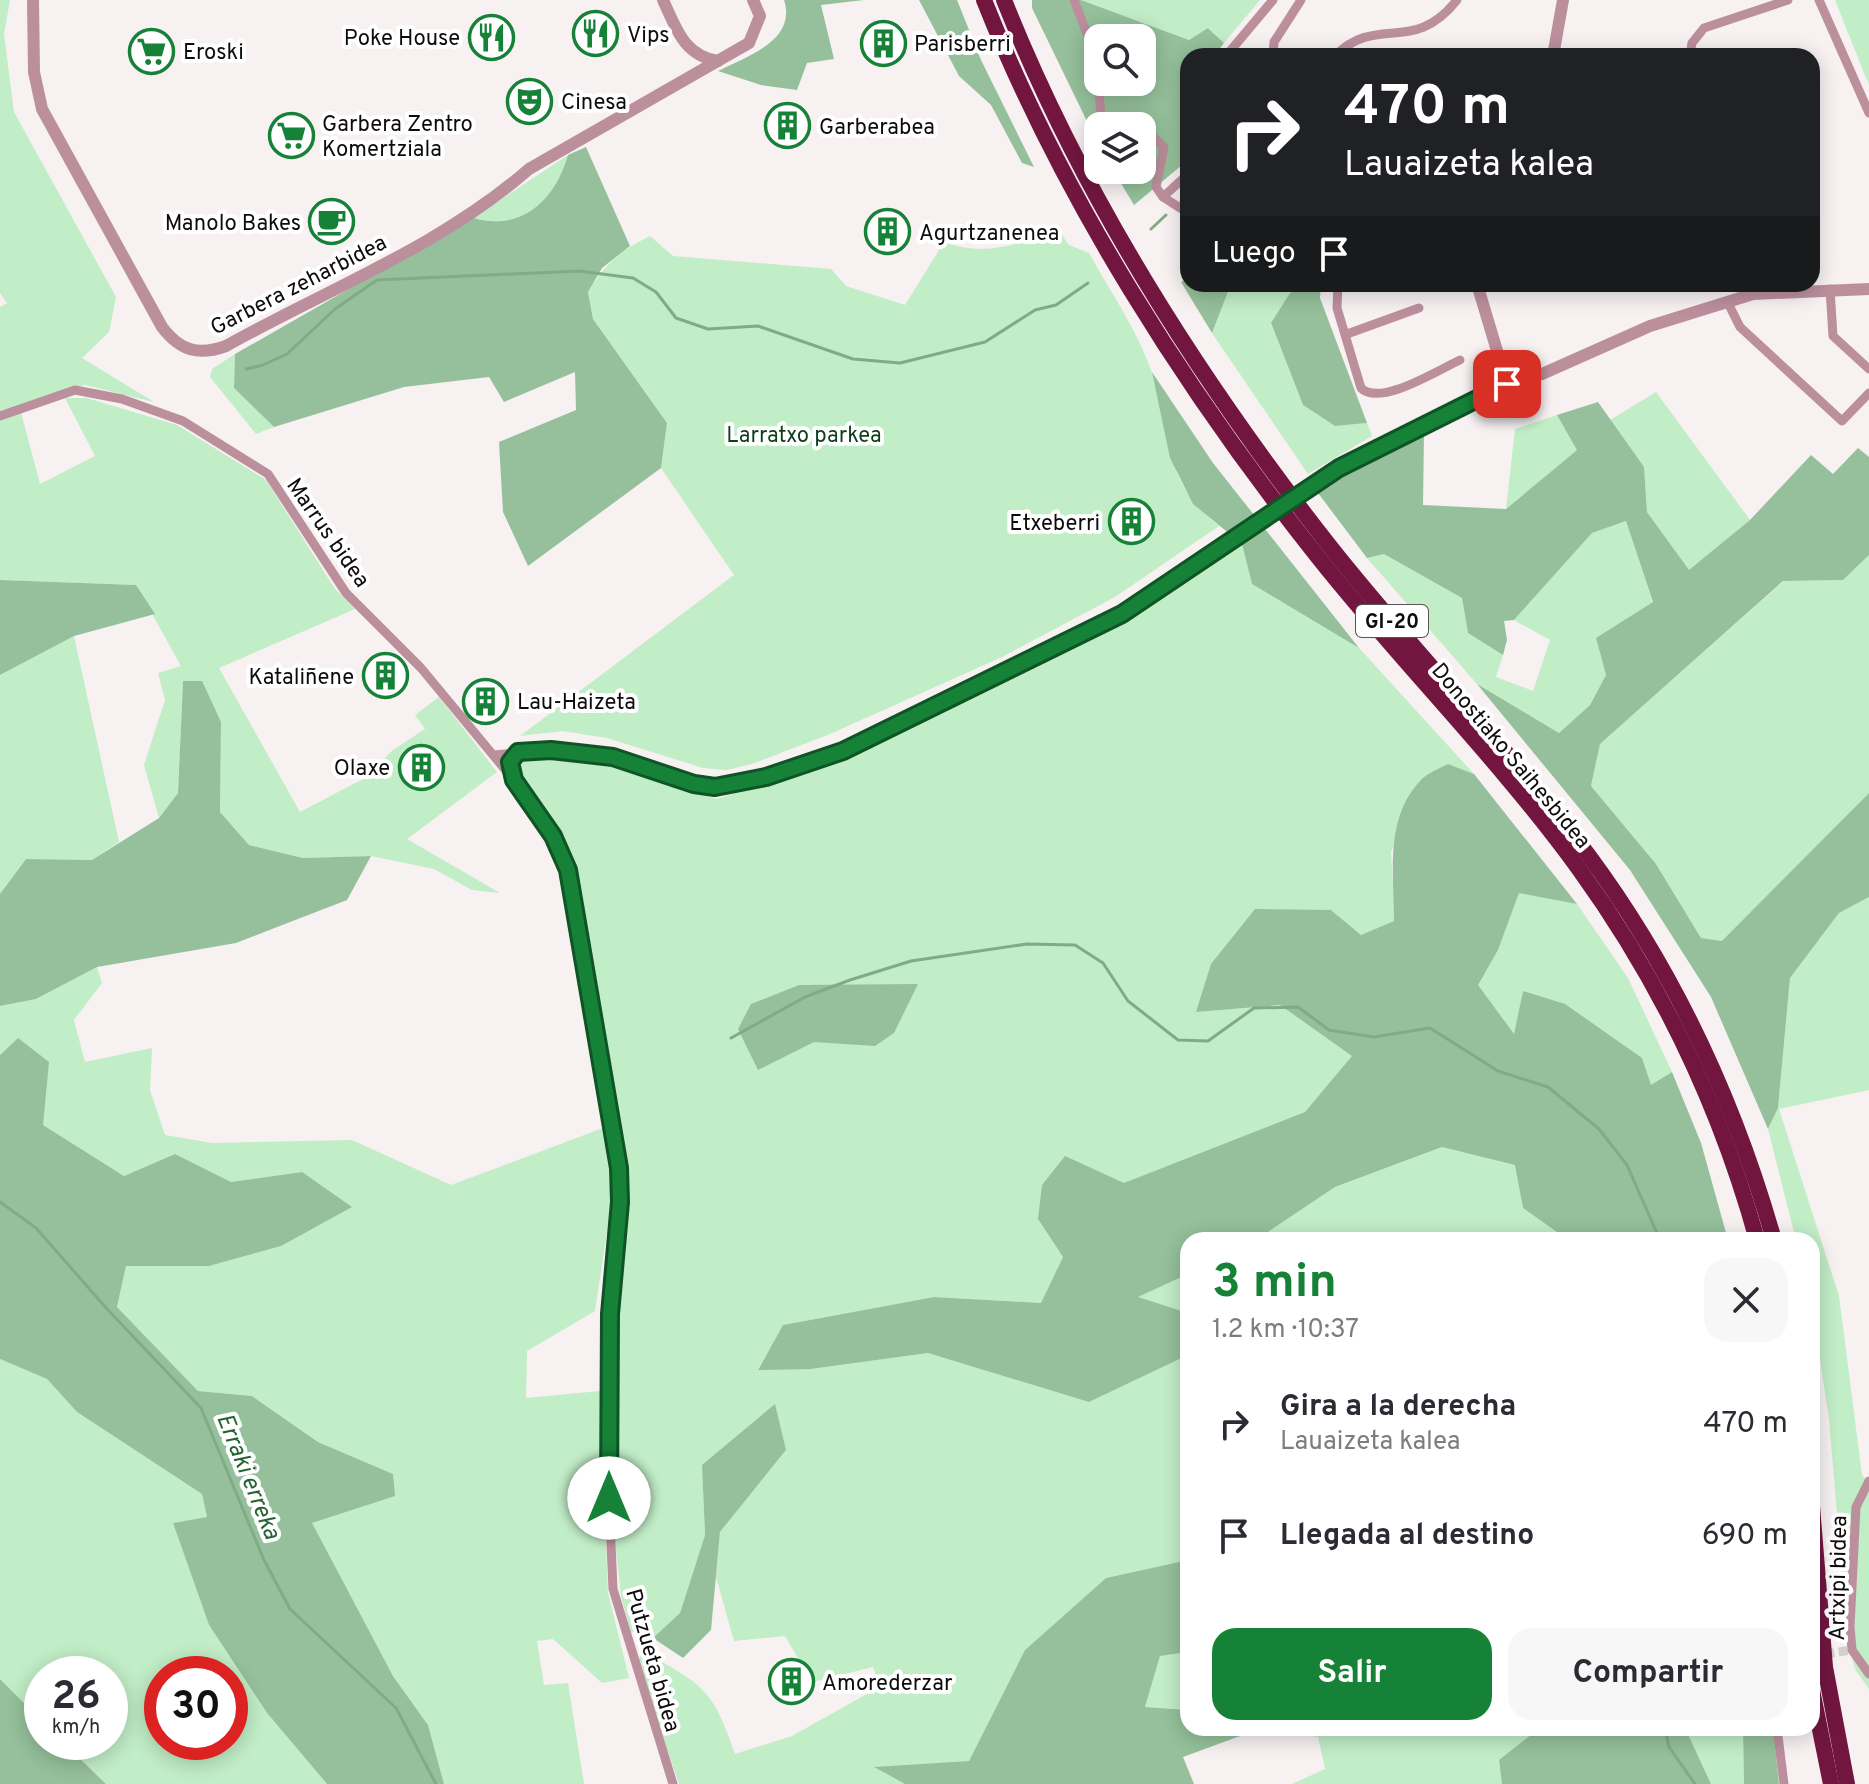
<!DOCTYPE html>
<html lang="es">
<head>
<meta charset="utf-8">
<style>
	body { margin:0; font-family:Overpass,sans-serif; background:#f7f7f7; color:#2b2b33; height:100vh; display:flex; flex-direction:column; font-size:30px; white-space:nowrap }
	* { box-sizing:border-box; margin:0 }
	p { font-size:26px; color:#7c7c81 }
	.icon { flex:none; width:44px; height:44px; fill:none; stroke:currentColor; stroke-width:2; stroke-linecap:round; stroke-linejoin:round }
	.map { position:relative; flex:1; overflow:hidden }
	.sheet { position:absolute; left:1180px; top:1232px; width:640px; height:504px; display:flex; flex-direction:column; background:#fff; border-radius:24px; box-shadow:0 4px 20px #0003 }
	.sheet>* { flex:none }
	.top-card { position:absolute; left:1180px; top:48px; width:640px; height:244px; border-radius:24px; box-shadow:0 4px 20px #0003; background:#202124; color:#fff; overflow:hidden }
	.fabs { position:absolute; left:1084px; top:24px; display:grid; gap:16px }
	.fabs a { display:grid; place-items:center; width:72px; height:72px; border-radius:16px; background:#fff; box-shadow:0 4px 20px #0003; font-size:40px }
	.speed { position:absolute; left:24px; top:1656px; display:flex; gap:16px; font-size:40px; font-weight:700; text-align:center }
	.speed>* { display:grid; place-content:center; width:104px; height:104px; border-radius:50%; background:#fff; box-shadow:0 4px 20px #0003; line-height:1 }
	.speed small { font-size:20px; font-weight:400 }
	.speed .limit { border:12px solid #d22; background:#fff; color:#111 }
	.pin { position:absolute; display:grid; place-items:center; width:68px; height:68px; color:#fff; margin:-34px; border-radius:16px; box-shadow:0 4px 12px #0006 }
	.me { position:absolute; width:88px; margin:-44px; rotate:0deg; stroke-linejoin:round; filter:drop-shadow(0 0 6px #0008) }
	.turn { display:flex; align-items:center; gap:28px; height:168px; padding:0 32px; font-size:36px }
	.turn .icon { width:104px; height:104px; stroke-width:2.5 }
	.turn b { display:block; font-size:56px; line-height:68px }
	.then { display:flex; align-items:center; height:76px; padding:0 32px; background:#0003; gap:16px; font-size:30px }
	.round { display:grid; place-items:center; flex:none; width:84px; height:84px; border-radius:24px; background:#f7f7f7 }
	.overview { display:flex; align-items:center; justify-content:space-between; height:136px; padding:0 32px }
	h1 { font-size:48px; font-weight:700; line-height:60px; color:#168238 }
	.action { display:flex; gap:16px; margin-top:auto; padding:16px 32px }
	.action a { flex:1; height:92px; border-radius:24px; background:#168238; color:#fff; font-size:32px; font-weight:700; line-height:92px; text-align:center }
	.action a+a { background:#f7f7f7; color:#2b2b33 }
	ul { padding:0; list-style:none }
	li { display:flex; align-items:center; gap:24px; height:112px; padding:0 32px }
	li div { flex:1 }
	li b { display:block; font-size:30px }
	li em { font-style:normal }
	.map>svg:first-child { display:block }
</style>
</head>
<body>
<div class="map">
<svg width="1869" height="1784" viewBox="0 0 1869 1784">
	<rect width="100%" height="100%" fill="#f7f1f2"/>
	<!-- green -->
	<g fill="#c1edc7" fill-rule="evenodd">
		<polygon points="0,0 10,0 4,34 14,112 116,297 109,332 82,358 154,402 85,385 19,405 40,484 95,456 65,398 87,398 177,425 266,480 335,589 355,609 219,668 300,812 365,778 393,750 425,729 415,715 439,697 497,772 407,839 500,893 472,890 434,869 371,856 303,858 249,845 220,812 221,722 183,681 178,793 159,818 144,765 165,700 158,673 181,666 136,585 0,580 0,307 7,303 0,293"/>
		<polygon points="1081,0 1260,0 1224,43 1209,28 1189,40"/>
		<polygon points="1835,0 1869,0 1869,84 1866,78"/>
		<path d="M568 155C555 200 522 232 473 218Z"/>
		<path d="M1059 231 1069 245 1089 253C1110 291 1138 331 1152 373 1174 438 1159 477 1219 526L1115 597 1002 657 830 734 755 763 727 770 703 768 607 738 563 731 520 736 734 575 661 468 667 423 593 319 588 292C604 265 621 250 650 236L673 256 831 269 846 286 905 305 944 242C988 258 1016 243 1059 231Z"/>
		<polygon points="1231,284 1304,284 1290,293 1271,324 1303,405 1335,426 1367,423 1372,436 1308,474 1212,333"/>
		<polygon points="235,354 234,388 274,427 256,434 210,377 212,369"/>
		<polygon points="1656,392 1750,520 1689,571 1647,512 1644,467 1610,420"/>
		<polygon points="1557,415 1578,449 1506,509 1515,429"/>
		<polygon points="1626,521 1653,603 1596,638 1606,675 1590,705 1559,733 1477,684 1367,558 1384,554 1462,598 1468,633 1503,655 1496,677 1533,691 1550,640 1514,620 1592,533"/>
		<path d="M1242 544 1252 584 1359 648 1474 774 1448 764 1391 851 1395 921 1361 935 1331 910 1196 1012 1280 1005 1353 1056 1305 1112 1038 1219 1063 1257 1041 1303 934 1297 783 1325 758 1369H811L928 1353 1089 1402 1188 1355V1560L1106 1578 1025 1650 969 1761 876 1768 905 1784H679L638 1666 641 1650C702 1685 712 1686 735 1754L792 1736 881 1686 873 1667 812 1682 785 1636 734 1641 716 1577 720 1532 786 1450 702 1465 705 1535 680 1613 653 1638 631 1632 621 1596 614 1532 620 1234 625 1185 573 865 564 838 515 766 525 756 599 760 717 799 863 751 1110 628Z"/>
		<polygon points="1869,555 1869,793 1723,941 1701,938 1656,864 1591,786 1600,744 1784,581 1843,580"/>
		<polygon points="74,636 119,842 92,860 26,859 0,894 0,675"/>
		<polygon points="1519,892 1577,904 1628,978 1672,1072 1651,1086 1523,991 1514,1035 1477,985 1498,950"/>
		<polygon points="1869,897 1869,1090 1779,1109 1839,1296 1862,1475 1869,1482 1869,1689 1855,1669 1848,1643 1829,1420 1812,1305 1812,1240 1796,1240 1768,1129 1778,1108 1790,978 1839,913"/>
		<polygon points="97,967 102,983 74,1020 85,1062 152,1048 150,1090 165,1135 212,1143 352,1140 451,1185 603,1128 613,1192 595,1311 527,1351 526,1398 600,1391 608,1593 629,1678 602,1683 553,1639 537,1641 544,1685 568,1683 584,1784 444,1784 428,1725 393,1676 311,1523 394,1496 393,1474 318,1442 252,1396 198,1391 117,1307 126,1266 209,1266 281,1246 302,1172 231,1182 175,1154 124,1176 43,1125 18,1038 0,1055 0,1006 36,999"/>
		<polygon points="1442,1147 1516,1165 1523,1208 1568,1240 1256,1240 1335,1187"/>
		<polygon points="1188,1274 1188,1313 1137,1297"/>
		<path d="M0 1359 47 1379 77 1412 202 1494 207 1517 173 1523 209 1625 267 1713 327 1784H106L64 1742H110V1674H42V1721L0 1679ZM162 1674H230V1742H162Z"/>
		<polygon points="1188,1652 1188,1710 1145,1707 1160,1656"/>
		<polygon points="1259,1728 1549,1728 1538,1729 1499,1760 1502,1784 1292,1784 1325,1769 1318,1737"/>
		<polygon points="1685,1728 1743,1728 1744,1784 1711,1784"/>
	</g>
	<!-- forest -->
	<g fill="#95c09b" fill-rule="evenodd">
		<path d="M784 0H864L821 5 834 59 807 63 797 90 761 85 718 71C747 56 797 41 784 0Z"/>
		<polygon points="919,0 957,0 981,60 1034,167 1022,163 991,105 959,76"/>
		<path d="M1032 0H1081L1189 40 1208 28 1224 43 1214 56H1188V160L1134 205 1113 170H1142V126H1098V144L1032 8ZM1098 38H1142V82H1098Z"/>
		<path d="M586 147 630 246 602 268 588 292 593 319 667 423 661 468 528 566 503 512 499 442 576 410 575 372 504 402 489 377 404 387 274 427 234 388 235 354 473 218C522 232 555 200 568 155Z"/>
		<polygon points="1188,278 1188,284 1231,284 1212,333 1181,282"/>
		<polygon points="1304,284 1321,284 1320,298 1367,423 1335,426 1303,405 1271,323 1290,293"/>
		<polygon points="1152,372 1213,463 1359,648 1252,584 1242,544 1193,504 1170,458"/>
		<polygon points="1598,402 1644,467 1647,512 1689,570 1750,520 1811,455 1833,474 1858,448 1869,457 1869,555 1843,580 1783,581 1600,744 1591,786 1656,864 1701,938 1722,941 1869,793 1869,897 1839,913 1790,978 1778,1108 1768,1129 1711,997 1630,870 1477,684 1559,733 1590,705 1606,675 1596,638 1653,602 1626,521 1592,533 1514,620 1504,621 1507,640 1503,655 1468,633 1462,598 1384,554 1367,558 1318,493 1378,452 1424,431 1423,505 1506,509 1577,450 1557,415"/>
		<polygon points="0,580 136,585 155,614 74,636 0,675"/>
		<polygon points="183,681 202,681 221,722 220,812 249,845 303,858 371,856 347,900 236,943 97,967 36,999 0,1006 0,894 26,859 92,860 159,818 178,793"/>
		<path d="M1448 764 1474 774 1577 904 1519 893 1498 950 1478 985 1514 1034 1523 991 1565 1004 1642 1058 1651 1085 1672 1072 1701 1143 1728 1240H1568L1523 1208 1515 1165 1442 1147 1335 1187 1256 1240H1188V1274L1138 1297 1188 1313V1355L1089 1402 928 1353 811 1369 758 1370 783 1325 934 1297 1041 1303 1063 1257 1038 1219 1042 1185 1065 1156 1124 1183 1305 1112 1352 1056 1280 1005 1196 1012 1211 964 1255 909 1331 910 1361 935 1394 921C1394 874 1384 817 1422 779 1428 773 1440 768 1448 764Z"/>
		<polygon points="918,984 894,1033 875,1046 814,1042 758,1070 738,1029 751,1004 799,985"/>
		<polygon points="18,1038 49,1062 43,1125 124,1176 175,1154 231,1182 302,1172 352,1207 281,1246 209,1266 126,1266 117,1307 198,1391 252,1396 318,1442 393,1474 395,1496 312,1523 393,1676 428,1725 444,1784 327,1784 267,1713 209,1625 173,1523 207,1517 202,1494 77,1412 47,1379 0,1359 0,1055"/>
		<polygon points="775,1404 786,1450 720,1532 711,1630 683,1658 653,1638 680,1613 705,1535 702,1465"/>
		<polygon points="1188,1560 1188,1652 1160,1656 1145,1707 1188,1710 1188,1728 1259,1729 1183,1757 1194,1784 905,1784 874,1767 969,1761 1025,1650 1106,1578"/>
		<polygon points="0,1679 42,1721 42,1742 63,1742 106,1784 0,1784"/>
		<polygon points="1685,1728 1711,1784 1502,1784 1499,1760 1538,1729"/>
		<polygon points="1743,1728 1773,1728 1779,1784 1744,1784"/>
	</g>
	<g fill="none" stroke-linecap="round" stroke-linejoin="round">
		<!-- stream -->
		<g stroke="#81ab86" stroke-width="3">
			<polyline points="1181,201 1188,197"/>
			<polyline points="1151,229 1166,215"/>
			<polyline points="246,369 263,365 287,354 335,309 377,280 579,271 633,278 656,292 676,318 708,329 758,326 853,359 900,363 985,342 1035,310 1056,305 1088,283"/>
			<polyline points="731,1038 805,997 850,980 911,961 1027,944 1075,945 1103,963 1128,1001 1178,1040 1208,1041 1254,1008 1298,1007 1329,1030 1374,1037 1430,1028 1498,1071 1548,1087 1599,1129 1627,1165 1660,1240"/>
			<polyline points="0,1202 36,1228 108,1310 201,1408 264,1560 290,1609 396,1708 436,1784"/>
			<polyline points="1665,1728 1669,1747 1695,1784"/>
		</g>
		<!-- minor-tunnel -->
		<polyline stroke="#d4cecf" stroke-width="9" stroke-dasharray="9 4.5" stroke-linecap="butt" points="1812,1656 1852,1650"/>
		<!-- minor -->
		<g stroke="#bc8f9d" stroke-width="9">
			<polyline points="1074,0 1098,63"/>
			<polyline points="1819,0 1869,113"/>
			<polyline points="1226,56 1273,0"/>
			<polyline points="1273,56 1274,42 1301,0"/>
			<path d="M1335 56C1377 13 1413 56 1457 0"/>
			<polyline points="1690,56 1692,43 1704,28 1788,0"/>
			<polyline points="1098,82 1102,126"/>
			<polyline points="1142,133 1147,131 1164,147 1156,187 1163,197"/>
			<polyline points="1188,174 1163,197 1188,213"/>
			<path d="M1338 284 1337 308 1361 388C1380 407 1438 370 1460 360"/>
			<polyline points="1830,289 1833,336 1869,369"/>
			<polyline points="1728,303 1740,327 1842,421 1869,393"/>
			<polyline points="1347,334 1419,308"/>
			<polyline points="0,416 75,390 122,399 183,421 268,474 346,593 421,668 532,802 568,870 619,1168 620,1202 610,1314 609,1498 613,1589 673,1784"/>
			<polyline points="494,755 551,750 586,753 715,787 766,777 843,751 893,729 1070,642 1122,614 1223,546"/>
			<polyline points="1869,1481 1856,1507 1850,1626 1852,1650 1869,1674"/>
			<polyline points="1777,1728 1784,1784"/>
		</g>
		<!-- tertiary -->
		<g stroke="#bc8f9d" stroke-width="12">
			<path d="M33 0 34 72 42 109 162 327C180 351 199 356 226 346 328 289 441 246 529 169L749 43 760 16 753 0"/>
			<path d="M663 0C676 28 684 56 718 61"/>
			<polyline points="1553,56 1563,0"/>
			<polyline points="1477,284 1507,384"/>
			<polyline points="1339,468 1507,384 1542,374 1650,326 1753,294 1869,289"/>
		</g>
		<!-- motorway -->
		<g stroke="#721640" stroke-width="16">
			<path d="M984 0C1062 197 1186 391 1318 557 1402 663 1499 759 1579 869 1660 981 1720 1106 1757 1240"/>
			<path d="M1004 0C1082 196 1198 378 1328 544 1412 651 1508 747 1589 856 1674 971 1735 1103 1774 1240"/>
			<polyline points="1812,1506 1825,1667 1847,1784"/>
			<polyline points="1812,1690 1831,1784"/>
		</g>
		<!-- minor-bridge -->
		<polyline stroke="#bc8f9d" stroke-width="9" points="1223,546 1339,468"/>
	</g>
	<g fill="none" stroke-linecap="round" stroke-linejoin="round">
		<defs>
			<polyline id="route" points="609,1498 610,1314 620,1202 619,1168 568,870 553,836 514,780 510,762 518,752 551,750 613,757 694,784 715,787 766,777 843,751 1122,614 1339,468 1507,384"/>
		</defs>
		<!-- route casing -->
		<use href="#route" stroke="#0e5424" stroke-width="20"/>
		<!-- route -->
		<use href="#route" stroke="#168238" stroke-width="14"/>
	</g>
	<!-- icons -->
	<defs>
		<symbol id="restaurant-ring" viewBox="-11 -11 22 22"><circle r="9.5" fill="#fff" stroke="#168238" stroke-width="1.5"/><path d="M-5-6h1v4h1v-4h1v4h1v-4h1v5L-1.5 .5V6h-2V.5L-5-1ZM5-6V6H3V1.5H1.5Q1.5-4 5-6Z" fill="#168238"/></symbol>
		<symbol id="building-ring" viewBox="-11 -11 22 22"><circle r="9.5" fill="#fff" stroke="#168238" stroke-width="1.5"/><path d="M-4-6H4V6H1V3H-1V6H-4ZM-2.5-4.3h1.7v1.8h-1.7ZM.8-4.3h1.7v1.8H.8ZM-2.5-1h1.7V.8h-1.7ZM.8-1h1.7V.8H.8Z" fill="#168238"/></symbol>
		<symbol id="supermarket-ring" viewBox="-11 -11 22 22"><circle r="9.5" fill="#fff" stroke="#168238" stroke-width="1.5"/><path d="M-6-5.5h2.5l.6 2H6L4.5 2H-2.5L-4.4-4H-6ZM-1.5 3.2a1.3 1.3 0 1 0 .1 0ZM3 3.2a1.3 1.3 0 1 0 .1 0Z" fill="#168238"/></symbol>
		<symbol id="theatre-ring" viewBox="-11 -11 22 22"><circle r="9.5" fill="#fff" stroke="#168238" stroke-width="1.5"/><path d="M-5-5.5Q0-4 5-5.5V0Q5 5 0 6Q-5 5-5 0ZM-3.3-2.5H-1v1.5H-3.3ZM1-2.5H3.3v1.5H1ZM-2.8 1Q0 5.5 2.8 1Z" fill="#168238"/></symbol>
		<symbol id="cafe-ring" viewBox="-11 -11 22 22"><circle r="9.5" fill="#fff" stroke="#168238" stroke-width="1.5"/><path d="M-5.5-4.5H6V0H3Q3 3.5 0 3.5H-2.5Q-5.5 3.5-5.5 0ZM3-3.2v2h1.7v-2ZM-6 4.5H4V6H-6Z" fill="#168238"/></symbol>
	</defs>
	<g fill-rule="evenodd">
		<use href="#restaurant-ring" x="570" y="8" width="51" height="51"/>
		<use href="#restaurant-ring" x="466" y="12" width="51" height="51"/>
		<use href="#building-ring" x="858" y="18" width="51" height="51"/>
		<use href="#supermarket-ring" x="126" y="26" width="51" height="51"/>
		<use href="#theatre-ring" x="504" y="76" width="51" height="51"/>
		<use href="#building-ring" x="762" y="100" width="51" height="51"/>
		<use href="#supermarket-ring" x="266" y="110" width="51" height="51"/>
		<use href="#cafe-ring" x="306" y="196" width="51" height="51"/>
		<use href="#building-ring" x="862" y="206" width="51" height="51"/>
		<use href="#building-ring" x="1106" y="496" width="51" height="51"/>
		<use href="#building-ring" x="360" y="650" width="51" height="51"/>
		<use href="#building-ring" x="460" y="676" width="51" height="51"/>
		<use href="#building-ring" x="396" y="742" width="51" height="51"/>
		<use href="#building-ring" x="766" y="1656" width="51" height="51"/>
	</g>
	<g text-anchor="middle" stroke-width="8" stroke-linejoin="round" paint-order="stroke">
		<!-- shield labels -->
		<rect fill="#fff" stroke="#565454" stroke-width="2" x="1356" y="605" width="72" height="32" rx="6"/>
		<g font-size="20" font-weight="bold" fill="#0d0b0b">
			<text x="1392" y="628">GI-20</text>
		</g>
		<!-- poi labels -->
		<g font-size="22" fill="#0d0b0b" stroke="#fff" text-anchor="start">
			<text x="627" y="42">Vips</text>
			<text x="460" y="45" text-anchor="end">Poke House</text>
			<text x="914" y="51">Parisberri</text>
			<text x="183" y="59">Eroski</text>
			<text x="561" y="109">Cinesa</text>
			<text x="322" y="131">Garbera Zentro<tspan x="322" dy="25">Komertziala</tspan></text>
			<text x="819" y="134">Garberabea</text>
			<text x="301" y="230" text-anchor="end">Manolo Bakes</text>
			<text x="919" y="240">Agurtzanenea</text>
			<text x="1100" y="530" text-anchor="end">Etxeberri</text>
			<text x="354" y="684" text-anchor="end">Kataliñene</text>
			<text x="517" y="709">Lau-Haizeta</text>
			<text x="390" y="775" text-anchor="end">Olaxe</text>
			<text x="822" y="1690">Amorederzar</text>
		</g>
		<!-- street labels -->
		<g font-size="22" fill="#0d0b0b" stroke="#fff">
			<text transform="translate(298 284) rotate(-27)" y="8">Garbera zeharbidea</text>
			<text transform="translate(329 532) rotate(55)" y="8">Marrus bidea</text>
			<text transform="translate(1512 755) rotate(50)" y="8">Donostiako Saihesbidea</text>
			<text transform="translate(1837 1578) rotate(-89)" y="8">Artxipi bidea</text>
			<text transform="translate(654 1660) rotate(74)" y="8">Putzueta bidea</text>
		</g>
		<!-- park labels -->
		<g font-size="22" fill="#0e3f1b" stroke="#fff">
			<text x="804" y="442">Larratxo parkea</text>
		</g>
		<!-- water labels -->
		<g font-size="24" font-style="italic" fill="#256333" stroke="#fff">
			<text transform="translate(249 1476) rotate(68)" y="8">Erraki erreka</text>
		</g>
	</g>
</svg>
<div class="fabs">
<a><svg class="icon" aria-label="search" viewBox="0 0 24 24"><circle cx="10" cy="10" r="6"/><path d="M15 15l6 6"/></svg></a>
<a><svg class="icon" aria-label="layers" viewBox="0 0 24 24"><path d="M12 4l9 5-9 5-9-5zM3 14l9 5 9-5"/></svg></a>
</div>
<div class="speed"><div>26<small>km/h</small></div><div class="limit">30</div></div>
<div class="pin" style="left:1507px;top:384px;background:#d93025"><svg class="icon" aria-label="arrive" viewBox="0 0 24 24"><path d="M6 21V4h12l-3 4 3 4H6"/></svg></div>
<svg class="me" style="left:609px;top:1498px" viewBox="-20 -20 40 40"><circle r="19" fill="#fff"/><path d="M0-13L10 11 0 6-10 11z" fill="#168238"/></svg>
<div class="top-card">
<div class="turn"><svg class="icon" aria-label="right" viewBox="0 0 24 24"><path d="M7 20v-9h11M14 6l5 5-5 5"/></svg><div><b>470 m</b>Lauaizeta kalea</div></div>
<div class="then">Luego<svg class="icon" aria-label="arrive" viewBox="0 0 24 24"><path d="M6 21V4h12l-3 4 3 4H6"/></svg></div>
</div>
<section class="sheet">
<div class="overview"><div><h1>3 min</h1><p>1.2 km · 10:37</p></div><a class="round"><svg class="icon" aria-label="close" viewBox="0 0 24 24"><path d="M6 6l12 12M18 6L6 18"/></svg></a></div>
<ul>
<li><svg class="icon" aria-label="right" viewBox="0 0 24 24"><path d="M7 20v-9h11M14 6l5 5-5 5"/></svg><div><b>Gira a la derecha</b><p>Lauaizeta kalea</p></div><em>470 m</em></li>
<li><svg class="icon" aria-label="arrive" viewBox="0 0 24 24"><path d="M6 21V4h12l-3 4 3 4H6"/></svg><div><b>Llegada al destino</b></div><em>690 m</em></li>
</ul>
<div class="action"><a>Salir</a><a>Compartir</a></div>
</section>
</div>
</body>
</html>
